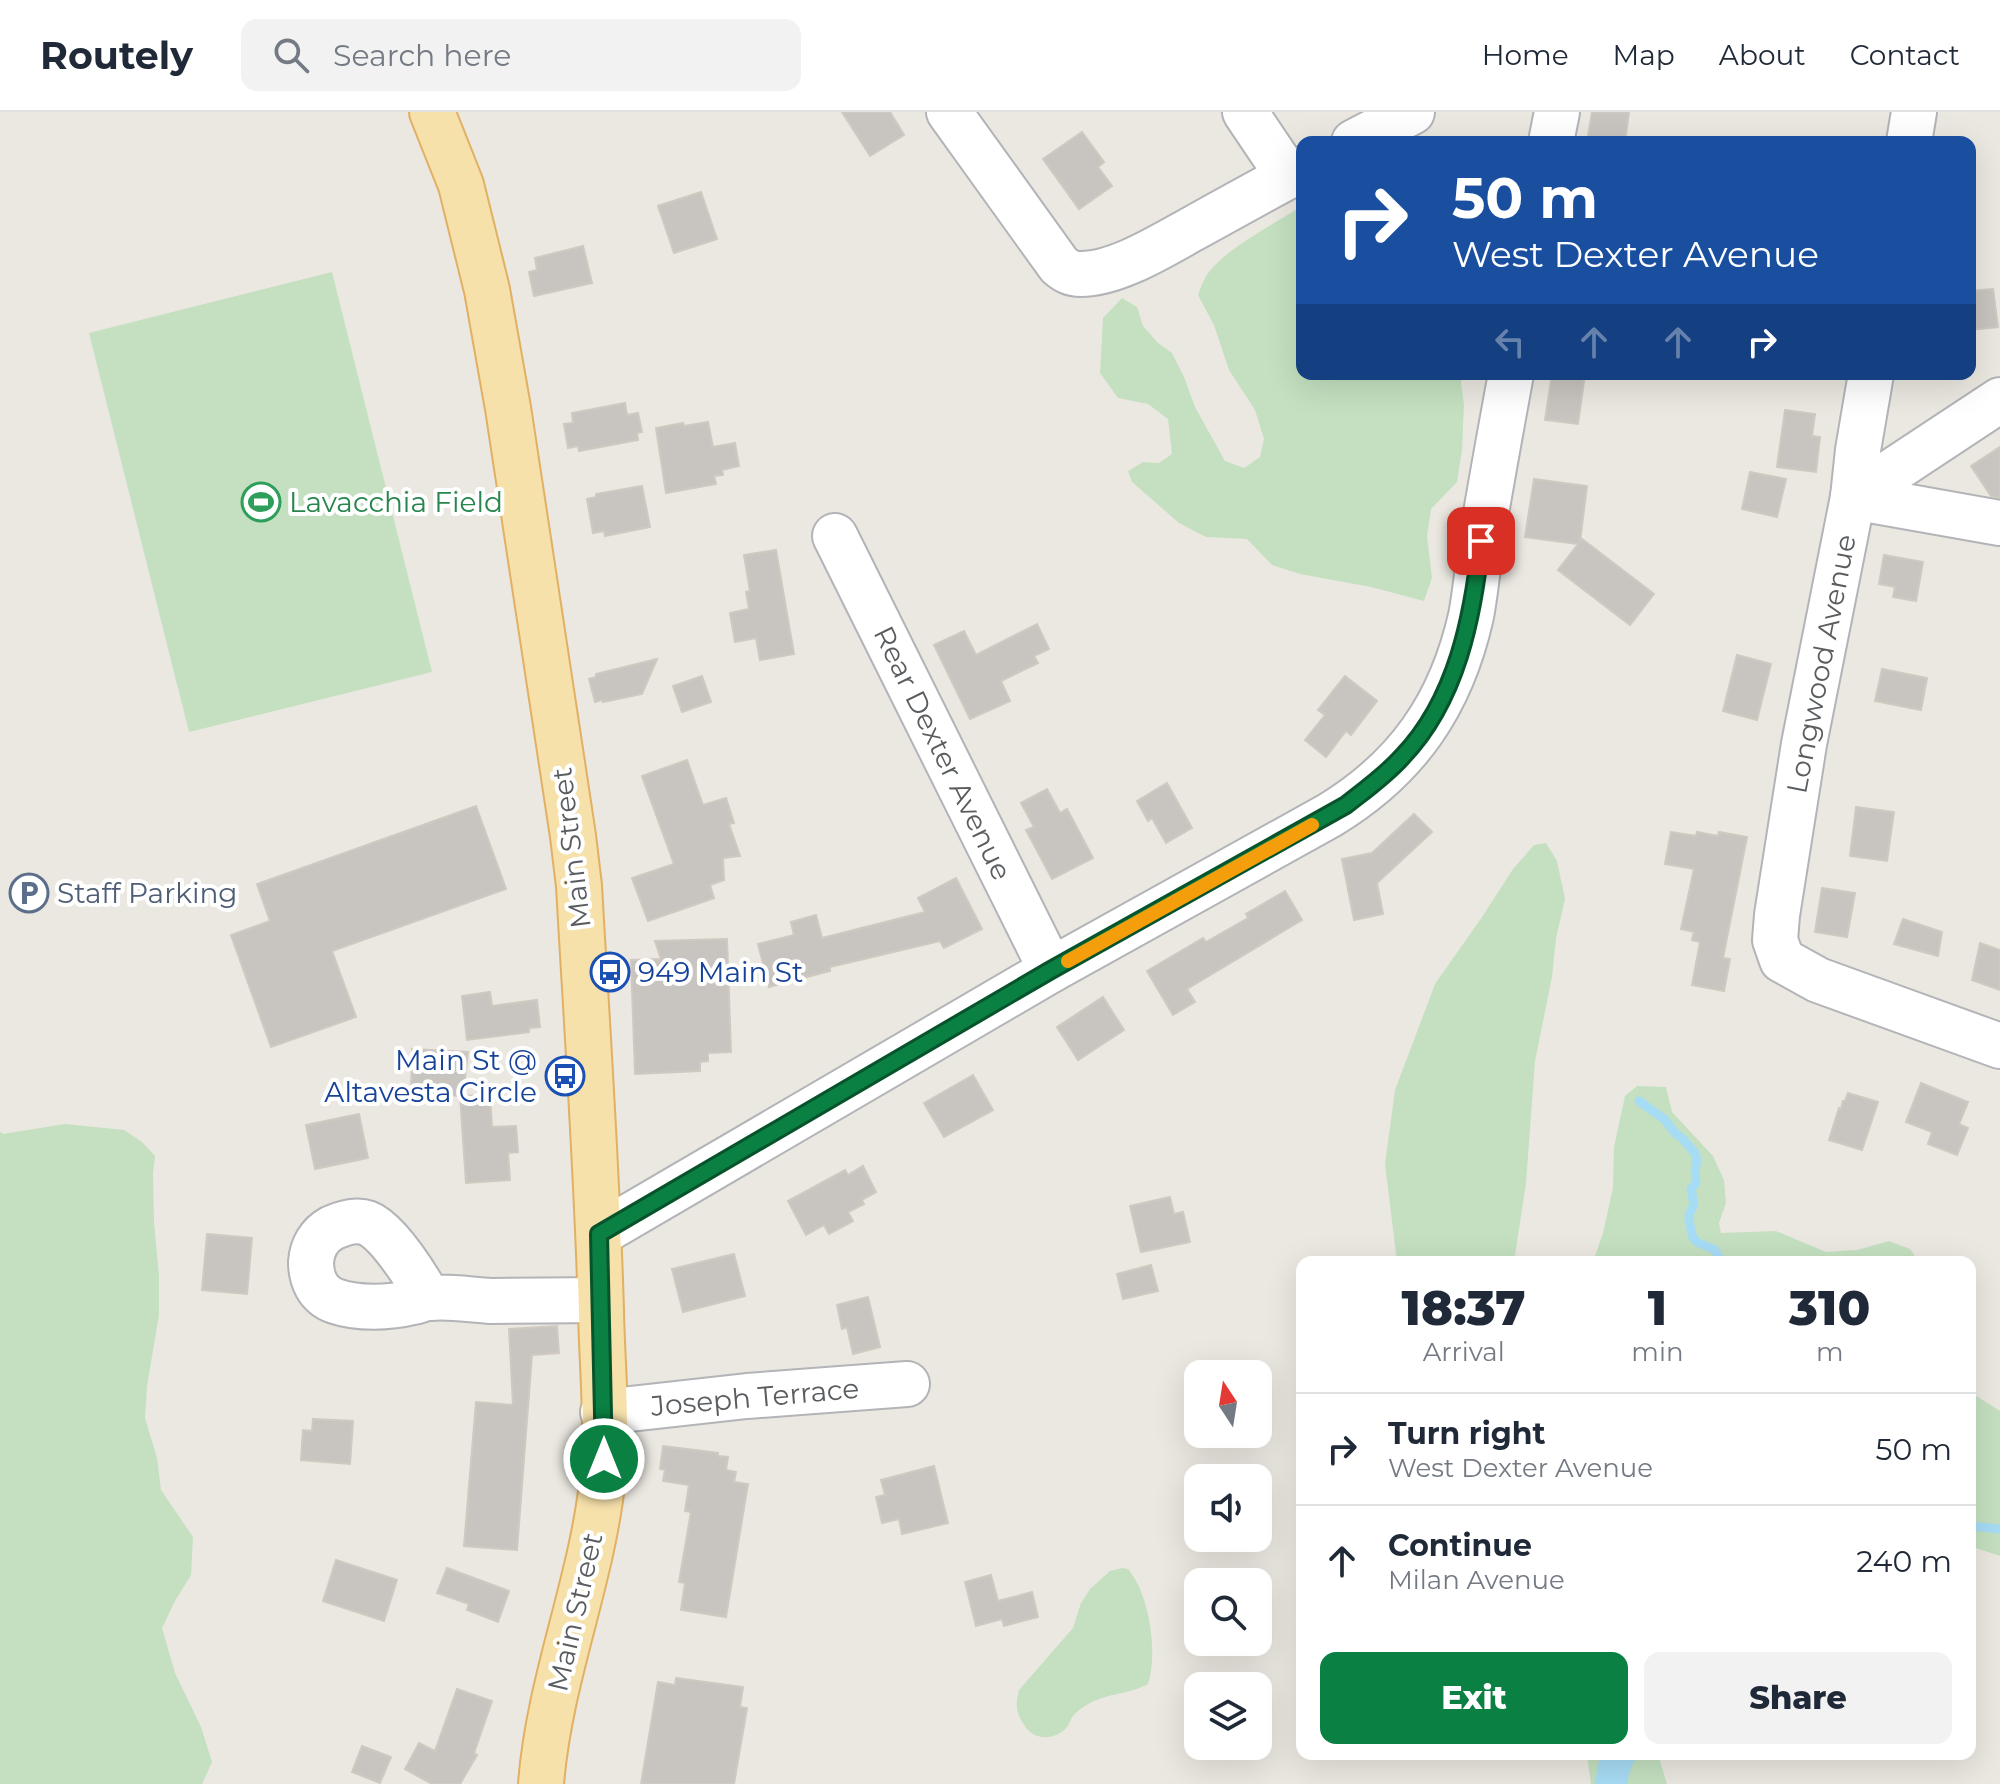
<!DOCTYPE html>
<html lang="en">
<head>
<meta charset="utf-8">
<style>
	body { margin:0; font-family:Montserrat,sans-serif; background:#f2f2f3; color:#1f2937; height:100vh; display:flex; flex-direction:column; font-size:30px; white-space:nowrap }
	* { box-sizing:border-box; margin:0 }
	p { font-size:26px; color:#747a83 }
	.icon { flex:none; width:44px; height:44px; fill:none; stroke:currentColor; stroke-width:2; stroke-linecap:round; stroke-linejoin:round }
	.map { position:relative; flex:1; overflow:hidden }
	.drawer { position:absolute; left:1296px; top:1144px; width:680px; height:504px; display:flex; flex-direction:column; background:#fff; border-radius:16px; box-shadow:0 8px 32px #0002 }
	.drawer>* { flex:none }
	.banner { position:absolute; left:1296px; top:24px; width:680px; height:244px; border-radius:16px; box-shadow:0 8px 32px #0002; background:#1a4fa0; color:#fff; overflow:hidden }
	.needle { width:52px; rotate:348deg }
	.tools { position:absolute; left:1184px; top:1248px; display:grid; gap:16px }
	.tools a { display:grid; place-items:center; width:88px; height:88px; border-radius:16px; background:#fff; box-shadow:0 8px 32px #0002; font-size:40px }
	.pin { position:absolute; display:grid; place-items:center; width:68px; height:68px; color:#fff; margin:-34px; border-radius:16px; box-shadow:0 4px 12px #0006 }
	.me { position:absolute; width:88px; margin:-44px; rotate:0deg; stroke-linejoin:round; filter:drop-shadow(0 0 6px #0008) }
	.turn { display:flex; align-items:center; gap:28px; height:168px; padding:0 24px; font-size:36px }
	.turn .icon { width:104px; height:104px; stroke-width:2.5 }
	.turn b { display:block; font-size:56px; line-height:68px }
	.lanes { display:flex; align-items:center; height:76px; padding:0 24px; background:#0003; justify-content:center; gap:40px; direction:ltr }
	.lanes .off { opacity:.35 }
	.eta { display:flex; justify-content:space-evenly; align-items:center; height:136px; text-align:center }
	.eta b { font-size:48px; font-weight:800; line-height:56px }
	.cta { display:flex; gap:16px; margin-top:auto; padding:16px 24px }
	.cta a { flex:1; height:92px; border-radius:16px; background:#0b8043; color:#fff; font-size:32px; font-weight:800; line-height:92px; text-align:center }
	.cta a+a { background:#f2f2f3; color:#1f2937 }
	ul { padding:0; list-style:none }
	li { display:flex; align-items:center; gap:24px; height:112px; padding:0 24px; border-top:2px solid #e0e1e3 }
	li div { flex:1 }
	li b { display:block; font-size:30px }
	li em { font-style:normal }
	header { display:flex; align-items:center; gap:48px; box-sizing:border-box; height:112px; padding:0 40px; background:#fff; border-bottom:2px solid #e0e1e3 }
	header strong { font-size:38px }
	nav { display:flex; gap:44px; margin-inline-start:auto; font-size:28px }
	.search { width:560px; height:72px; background:#f2f2f3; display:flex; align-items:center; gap:20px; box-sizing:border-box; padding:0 28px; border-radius:16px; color:#747a83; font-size:30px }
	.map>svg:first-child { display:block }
</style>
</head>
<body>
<header>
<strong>Routely</strong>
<div class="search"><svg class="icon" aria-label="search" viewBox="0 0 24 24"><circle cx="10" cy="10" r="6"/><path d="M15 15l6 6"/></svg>Search here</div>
<nav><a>Home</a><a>Map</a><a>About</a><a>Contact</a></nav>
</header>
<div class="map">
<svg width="2000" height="1672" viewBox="0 0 2000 1672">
	<rect width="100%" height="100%" fill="#ebe8e1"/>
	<!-- green -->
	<g fill="#c4e0c0">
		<path d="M1302 94V262H1462L1461 271 1464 293 1462 338 1457 370 1431 397 1427 424 1432 466 1424 489 1371 475 1300 462 1272 453 1247 427 1206 425 1179 411 1132 370 1128 359 1143 350 1159 351 1172 342 1168 307 1148 292 1118 286 1100 261 1103 206 1122 186 1137 195 1143 214 1158 231 1172 241 1184 265 1195 295 1225 349 1244 356 1260 345 1264 327 1255 298 1229 258 1214 213 1198 183C1201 175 1204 166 1209 160 1227 136 1276 111 1302 94Z"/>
		<polygon points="332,160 432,560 189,620 89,221"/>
		<polygon points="1546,731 1557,749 1565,787 1556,826 1552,865 1535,949 1526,1071 1514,1150 1397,1150 1385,1052 1395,978 1435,872 1482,805 1513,757 1534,733"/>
		<polygon points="1637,974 1666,975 1672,1000 1713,1044 1724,1068 1726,1091 1719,1111 1721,1121 1776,1119 1826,1140 1857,1138 1889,1129 1910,1137 1919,1150 1593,1150 1603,1121 1613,1076 1614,1035 1625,984"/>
		<polygon points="65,1012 124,1018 142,1030 155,1044 153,1061 154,1110 159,1164 159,1203 147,1274 145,1306 157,1346 161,1378 193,1425 191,1463 175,1489 162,1516 175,1561 201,1615 212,1650 202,1672 0,1672 0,1020 3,1022"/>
		<polygon points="1970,1280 2000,1299 2000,1444 1970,1434"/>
		<path d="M1122 1456 1128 1457C1150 1483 1158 1541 1148 1572 1130 1582 1111 1581 1094 1589 1087 1592 1077 1599 1073 1604 1072 1605 1068 1614 1067 1615 1055 1629 1034 1629 1024 1613 1016 1600 1015 1593 1019 1578L1073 1516 1081 1491 1090 1477 1110 1459Z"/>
		<polygon points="1587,1642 1662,1642 1660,1649 1667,1672 1591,1672"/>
	</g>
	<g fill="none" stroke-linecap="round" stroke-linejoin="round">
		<!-- stream -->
		<g stroke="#a7dcf5" stroke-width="9">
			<polyline points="1639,989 1664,1007 1675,1021 1683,1027 1695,1041 1697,1049 1695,1057 1696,1071 1691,1077 1694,1092 1689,1103 1689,1109 1693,1126 1697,1130 1715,1138 1719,1146 1725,1150"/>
			<polyline points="1970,1414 2000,1417"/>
		</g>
		<!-- canal -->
		<polyline stroke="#a7dcf5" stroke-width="32" points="1611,1672 1614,1655 1620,1642"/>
	</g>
	<!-- building -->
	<g fill="#c8c5c0" stroke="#cfc9c0" stroke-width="2">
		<polygon points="842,0 890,0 904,23 870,44"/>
		<polygon points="1592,0 1629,0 1625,30 1587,30"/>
		<polygon points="1082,20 1104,50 1098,55 1112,74 1079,97 1043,47"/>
		<polygon points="701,80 717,127 674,141 658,94"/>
		<polygon points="583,134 592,171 534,184 529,160 537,158 535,146"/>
		<polygon points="1993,177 1998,215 1970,218 1970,179"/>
		<polygon points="1552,262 1585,262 1578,312 1545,308"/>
		<polygon points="625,291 627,303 638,301 642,320 637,321 638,328 579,339 578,334 568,336 564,312 573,311 572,301"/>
		<polygon points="1785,298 1815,302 1812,324 1820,325 1816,360 1777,355"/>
		<polygon points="708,310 713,335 735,331 739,354 722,358 723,363 714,364 716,372 666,381 656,316 683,311 684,314"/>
		<polygon points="2000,335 2000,386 1991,384 1971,354"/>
		<polygon points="1750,360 1786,367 1777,405 1742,397"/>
		<polygon points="1534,367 1587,374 1580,430 1582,427 1654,482 1630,513 1558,458 1578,432 1525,425"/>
		<polygon points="642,374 650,415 605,424 604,419 593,421 587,387 596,385 596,382"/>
		<polygon points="776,438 794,542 760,548 756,526 735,530 730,501 749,497 746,480 750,479 744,443"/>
		<polygon points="1884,443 1923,450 1916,489 1893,485 1895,475 1879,472"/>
		<polygon points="1037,512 1049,537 1034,544 1038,551 1001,569 1010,589 970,607 934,533 964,519 976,543"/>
		<polygon points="1737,543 1771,552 1757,608 1723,599"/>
		<polygon points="657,547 642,582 603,590 602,588 595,590 589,567 596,565 596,562"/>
		<polygon points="1882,557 1927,566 1921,598 1875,589"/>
		<polygon points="702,564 711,590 682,600 673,574"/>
		<polygon points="1345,564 1377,589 1351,623 1346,619 1326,645 1305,628 1325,603 1318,598"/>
		<polygon points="687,648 703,693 726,686 734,711 729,712 740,744 723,746 724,768 710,773 714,786 648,809 632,766 674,752 642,664"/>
		<polygon points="1167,671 1192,716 1166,731 1152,706 1148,709 1137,689"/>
		<polygon points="1047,677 1060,701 1067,697 1093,746 1052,767 1026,718 1034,715 1021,691"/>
		<polygon points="476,694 506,777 332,839 356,905 271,935 231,823 270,809 257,772"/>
		<polygon points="1856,695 1894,700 1887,749 1850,744"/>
		<polygon points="1414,702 1432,720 1377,771 1383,802 1354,808 1342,747 1372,741"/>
		<polygon points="1671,720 1696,724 1697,720 1718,724 1719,720 1747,725 1723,846 1730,847 1724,879 1692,873 1700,830 1692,828 1694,820 1681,817 1694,757 1665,752"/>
		<polygon points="956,766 982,817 944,836 940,829 830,855 830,859 769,875 758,832 794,823 791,810 816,803 822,826 925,800 918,786"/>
		<polygon points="1822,776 1855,781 1847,825 1815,820"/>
		<polygon points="1285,779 1302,808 1187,877 1195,890 1173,903 1147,859 1203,826 1206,830 1248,806 1246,802"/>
		<polygon points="1903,807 1942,820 1938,844 1894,832"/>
		<polygon points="727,827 731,940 708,941 708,949 700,950 700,959 635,962 631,848 661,847 655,829"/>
		<polygon points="1980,831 2000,838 2000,878 1972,868"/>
		<polygon points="490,880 492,894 537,888 540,915 529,916 529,920 467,928 462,884"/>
		<polygon points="1103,885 1124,918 1078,948 1057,915"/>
		<polygon points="412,937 468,940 463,984 411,981"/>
		<polygon points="973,963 993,998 944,1025 924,991"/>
		<polygon points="1921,971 1968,990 1959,1012 1968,1016 1957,1043 1928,1032 1932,1020 1906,1010"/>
		<polygon points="1848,981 1878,990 1862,1038 1829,1028 1839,996 1841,997 1843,989 1845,989"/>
		<polygon points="490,983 492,1015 516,1014 518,1040 508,1041 510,1068 466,1071 460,984"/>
		<polygon points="359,1002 368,1046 315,1057 306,1013"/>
		<polygon points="863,1054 876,1080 862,1088 864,1092 848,1100 853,1109 829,1122 824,1113 806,1123 788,1089 845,1058 848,1063"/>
		<polygon points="1170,1085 1174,1102 1183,1100 1190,1130 1141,1140 1130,1094"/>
		<polygon points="207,1122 252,1126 247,1182 202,1178"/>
		<polygon points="734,1142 745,1184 683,1200 672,1157"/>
		<polygon points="1151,1153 1158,1179 1123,1187 1117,1162"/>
		<polygon points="868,1185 880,1235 853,1242 847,1215 842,1217 837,1193"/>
		<polygon points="557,1214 559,1241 532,1243 517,1438 464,1434 476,1290 513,1293 509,1217"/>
		<polygon points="313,1307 353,1309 350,1352 301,1348 303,1318 312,1319"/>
		<polygon points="663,1334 718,1341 718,1344 728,1345 726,1358 736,1360 734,1370 748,1372 726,1505 681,1498 685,1471 679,1470 691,1400 685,1399 689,1373 663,1369 665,1358 660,1357"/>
		<polygon points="934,1354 948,1411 902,1422 899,1407 882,1411 876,1385 885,1383 881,1368"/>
		<polygon points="336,1448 397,1468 384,1509 323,1489"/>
		<polygon points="447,1456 509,1479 498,1510 467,1498 469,1492 437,1481"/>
		<polygon points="991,1463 998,1489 1032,1480 1038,1505 1004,1514 1002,1507 976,1514 965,1470"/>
		<polygon points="676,1566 743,1575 740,1595 747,1596 734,1672 641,1672 658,1570 675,1573"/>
		<polygon points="457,1577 492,1589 474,1641 477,1643 460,1672 432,1672 405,1657 419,1631 435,1639"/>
		<polygon points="362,1634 391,1645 380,1671 352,1660"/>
	</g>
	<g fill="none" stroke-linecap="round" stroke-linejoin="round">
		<defs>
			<g id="minor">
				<path d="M949 0 1059 153C1066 159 1071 162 1081 162 1117 162 1163 133 1194 116 1230 96 1266 76 1302 57"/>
				<polyline points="1245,0 1288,64"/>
				<polyline points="1354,30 1412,0"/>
				<polyline points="1551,30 1557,0"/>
				<polyline points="1909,30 1914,0"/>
				<polyline points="1871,262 1858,338 1853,385 1804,632 1777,803 1775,828 1782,848 1818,868 2000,934"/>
				<polyline points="1853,385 2000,288"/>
				<polyline points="1853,385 2000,411"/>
				<polyline points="835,424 1051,858"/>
				<path d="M599 1122 1051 858 1330 703C1407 656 1451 593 1471 504 1476 478 1478 451 1482 425 1491 371 1501 316 1511 262"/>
				<path d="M428 1185C417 1166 388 1119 367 1111 356 1107 343 1111 332 1116 319 1123 312 1136 311 1150 311 1167 318 1183 335 1189 358 1197 389 1196 413 1190 419 1189 424 1186 430 1186 450 1184 471 1188 491 1189 527 1189 564 1188 600 1188"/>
				<polyline points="603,1300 747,1284 907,1272"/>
			</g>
			<path id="major" d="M432 0 461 73 487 178 508 296 573 724 579 774C587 916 597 1057 601 1199 602 1253 608 1308 603 1363 593 1467 549 1567 541 1672"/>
		</defs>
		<!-- minor casing -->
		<use href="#minor" stroke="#b2b4b7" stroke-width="48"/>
		<!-- major casing -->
		<use href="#major" stroke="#e1b064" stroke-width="48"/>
		<!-- minor -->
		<use href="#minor" stroke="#fff" stroke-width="44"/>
		<!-- major -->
		<use href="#major" stroke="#f6e1ab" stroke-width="44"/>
	</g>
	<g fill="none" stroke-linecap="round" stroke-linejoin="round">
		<defs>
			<path id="route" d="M604 1347 599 1122 1051 858 1346 693C1365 678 1386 663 1402 645 1457 588 1473 504 1481 429"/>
		</defs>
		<!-- route casing -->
		<use href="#route" stroke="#07532c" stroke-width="20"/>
		<!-- route -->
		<use href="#route" stroke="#0b8043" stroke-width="14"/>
		<!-- slow -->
		<polyline stroke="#f59e0b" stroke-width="14" points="1068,849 1312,713"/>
	</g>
	<!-- icons -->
	<defs>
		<symbol id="stadium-ring" viewBox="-11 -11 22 22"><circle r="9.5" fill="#fff" stroke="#2e9e5b" stroke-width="1.5"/><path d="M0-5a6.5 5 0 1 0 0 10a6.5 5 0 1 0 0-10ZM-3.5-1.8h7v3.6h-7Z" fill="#2e9e5b"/></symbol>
		<symbol id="parking-ring" viewBox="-11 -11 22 22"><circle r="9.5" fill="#fff" stroke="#5c6f8a" stroke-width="1.5"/><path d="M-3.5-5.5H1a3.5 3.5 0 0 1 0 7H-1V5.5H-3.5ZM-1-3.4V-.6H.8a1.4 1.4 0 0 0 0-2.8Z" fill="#5c6f8a"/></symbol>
		<symbol id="bus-ring" viewBox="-11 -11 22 22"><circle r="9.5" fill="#fff" stroke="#1a4fb4" stroke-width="1.5"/><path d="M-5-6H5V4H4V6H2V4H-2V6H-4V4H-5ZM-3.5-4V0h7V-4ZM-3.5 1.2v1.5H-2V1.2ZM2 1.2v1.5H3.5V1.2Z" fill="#1a4fb4"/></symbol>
	</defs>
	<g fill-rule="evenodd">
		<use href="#stadium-ring" x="239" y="368" width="44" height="44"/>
		<use href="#parking-ring" x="7" y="759" width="44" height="44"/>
		<use href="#bus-ring" x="588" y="838" width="44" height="44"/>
		<use href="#bus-ring" x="543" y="942" width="44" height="44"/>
	</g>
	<g text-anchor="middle" stroke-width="8" stroke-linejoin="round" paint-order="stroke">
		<!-- leisure labels -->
		<g font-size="28" fill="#27864d" stroke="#fff" text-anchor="start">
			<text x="289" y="400">Lavacchia Field</text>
		</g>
		<!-- street labels -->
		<g font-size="28" fill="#5a5d60" stroke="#fff">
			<text transform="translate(1821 552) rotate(-79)" y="10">Longwood Avenue</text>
			<text transform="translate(943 641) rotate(64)" y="10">Rear Dexter Avenue</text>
			<text transform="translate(571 736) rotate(-97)" y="10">Main Street</text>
			<text transform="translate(755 1285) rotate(-5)" y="10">Joseph Terrace</text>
			<text transform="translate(575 1500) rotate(-77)" y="10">Main Street</text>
		</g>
		<!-- service labels -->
		<g font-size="28" fill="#4e5e75" stroke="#fff" text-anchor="start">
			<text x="57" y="791">Staff Parking</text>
		</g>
		<!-- transit labels -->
		<g font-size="28" fill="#164399" stroke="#fff" text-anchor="start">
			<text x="638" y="870">949 Main St</text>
			<text x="537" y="958" text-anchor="end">Main St @<tspan x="537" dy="32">Altavesta Circle</tspan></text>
		</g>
	</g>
</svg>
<div class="tools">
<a><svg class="needle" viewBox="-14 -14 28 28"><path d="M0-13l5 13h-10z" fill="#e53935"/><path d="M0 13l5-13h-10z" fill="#747a83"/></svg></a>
<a><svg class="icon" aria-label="sound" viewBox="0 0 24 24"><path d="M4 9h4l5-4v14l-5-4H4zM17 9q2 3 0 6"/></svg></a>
<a><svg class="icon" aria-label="search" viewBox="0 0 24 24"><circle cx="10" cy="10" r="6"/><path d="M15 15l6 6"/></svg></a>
<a><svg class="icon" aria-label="layers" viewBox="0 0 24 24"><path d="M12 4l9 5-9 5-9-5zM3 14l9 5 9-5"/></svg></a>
</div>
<div class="pin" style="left:1481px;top:429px;background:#d93025"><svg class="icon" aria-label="arrive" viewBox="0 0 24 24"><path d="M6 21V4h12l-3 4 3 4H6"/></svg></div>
<svg class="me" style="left:604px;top:1347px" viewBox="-20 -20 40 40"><circle r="17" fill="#0b8043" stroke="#fff" stroke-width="3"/><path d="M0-11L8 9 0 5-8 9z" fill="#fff"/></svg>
<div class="banner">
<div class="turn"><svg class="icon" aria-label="right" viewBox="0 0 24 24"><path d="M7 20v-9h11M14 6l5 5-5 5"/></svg><div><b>50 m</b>West Dexter Avenue</div></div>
<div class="lanes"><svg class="icon off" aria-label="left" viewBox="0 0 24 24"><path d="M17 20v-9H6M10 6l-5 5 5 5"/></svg><svg class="icon off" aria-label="ahead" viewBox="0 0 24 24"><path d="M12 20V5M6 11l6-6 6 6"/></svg><svg class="icon off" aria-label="ahead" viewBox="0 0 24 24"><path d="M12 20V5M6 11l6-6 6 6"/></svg><svg class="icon" aria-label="right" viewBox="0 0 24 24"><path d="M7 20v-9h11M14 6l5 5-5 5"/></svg></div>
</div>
<section class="drawer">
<div class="eta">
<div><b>18:37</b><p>Arrival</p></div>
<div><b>1</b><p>min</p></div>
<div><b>310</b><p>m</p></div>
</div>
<ul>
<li><svg class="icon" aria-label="right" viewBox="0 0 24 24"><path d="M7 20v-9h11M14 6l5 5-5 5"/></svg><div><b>Turn right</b><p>West Dexter Avenue</p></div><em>50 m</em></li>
<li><svg class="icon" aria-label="ahead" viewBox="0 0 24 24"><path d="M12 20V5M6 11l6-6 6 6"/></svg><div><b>Continue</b><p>Milan Avenue</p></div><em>240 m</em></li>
</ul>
<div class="cta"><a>Exit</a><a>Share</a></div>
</section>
</div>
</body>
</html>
